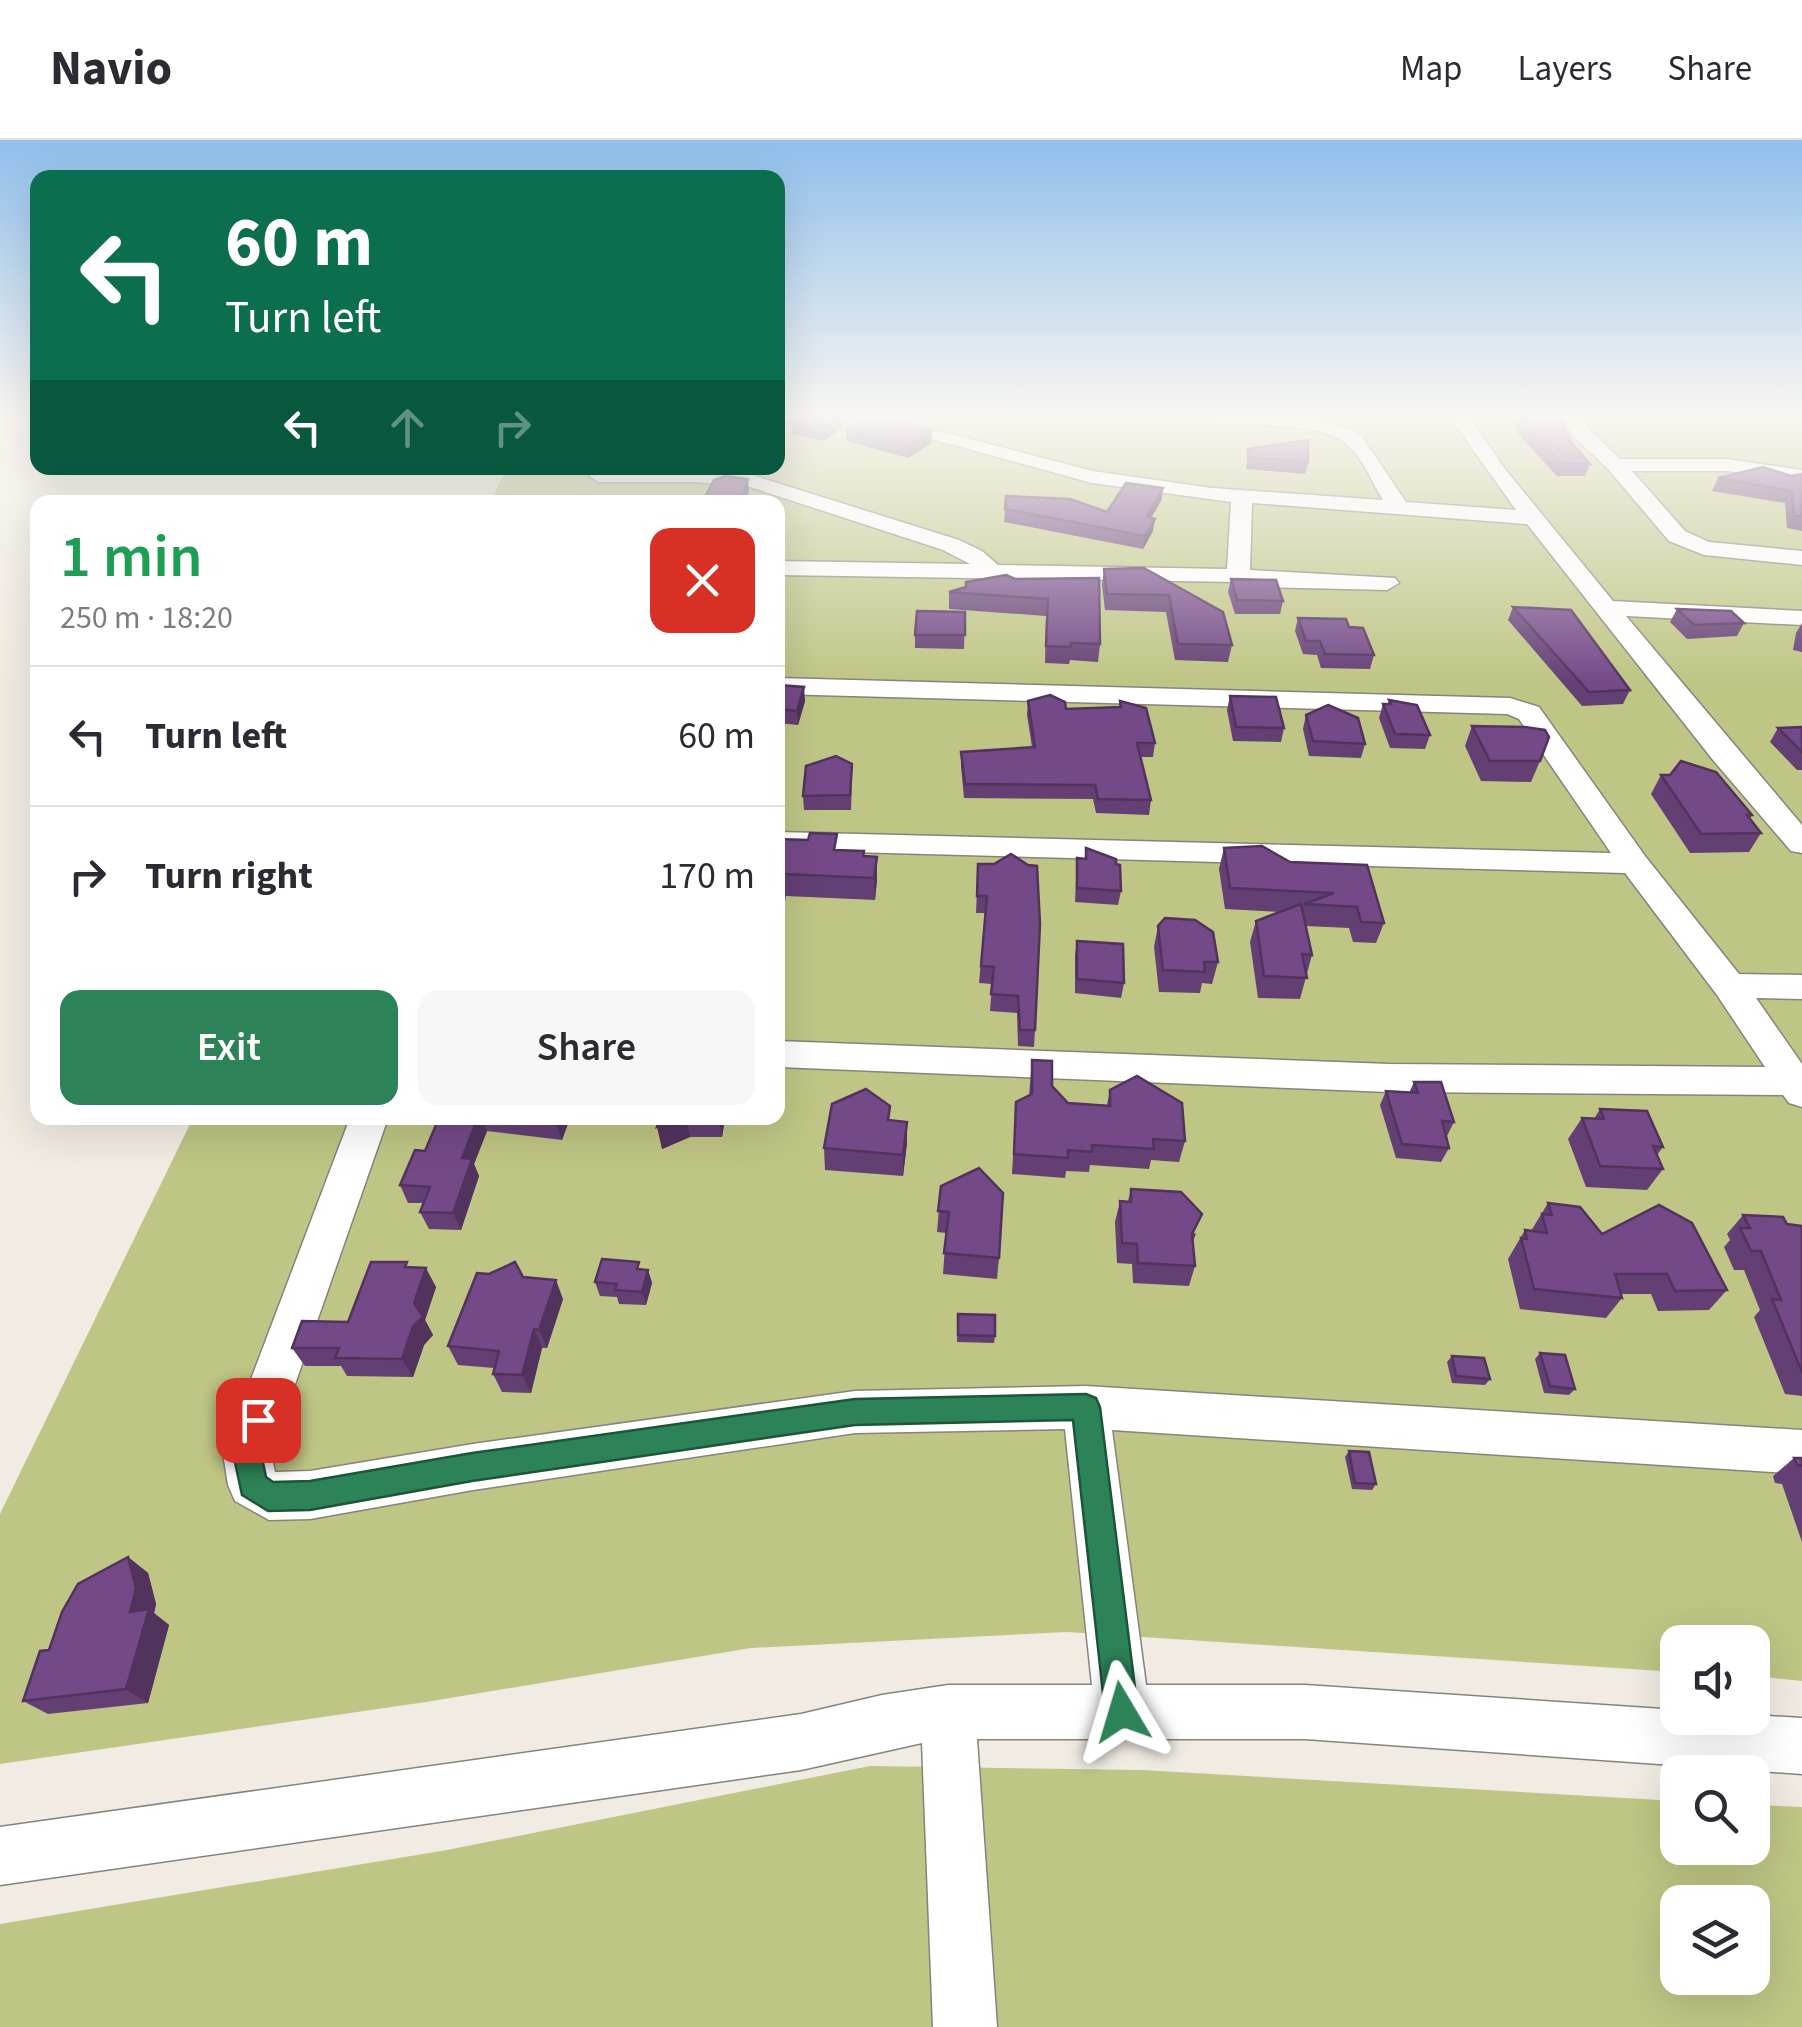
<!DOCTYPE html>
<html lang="en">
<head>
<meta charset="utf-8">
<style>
	body { margin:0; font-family:"Source Sans 3",sans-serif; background:#f7f7f7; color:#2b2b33; height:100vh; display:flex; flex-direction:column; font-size:38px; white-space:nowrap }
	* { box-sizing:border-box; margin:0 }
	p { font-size:32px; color:#7c7c81 }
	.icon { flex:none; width:55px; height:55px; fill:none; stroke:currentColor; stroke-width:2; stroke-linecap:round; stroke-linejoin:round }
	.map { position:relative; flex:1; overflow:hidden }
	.drawer { position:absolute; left:30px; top:355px; width:755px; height:630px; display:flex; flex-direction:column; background:#fff; border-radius:20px; box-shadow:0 10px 40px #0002 }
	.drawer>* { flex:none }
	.hud { position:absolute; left:30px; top:30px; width:755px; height:305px; border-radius:20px; box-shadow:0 10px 40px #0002; background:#0b6e4f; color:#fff; overflow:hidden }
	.fabs { position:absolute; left:1660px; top:1485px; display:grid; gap:20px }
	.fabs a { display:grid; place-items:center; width:110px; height:110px; border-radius:20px; background:#fff; box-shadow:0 10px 40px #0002; font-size:50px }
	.pin { position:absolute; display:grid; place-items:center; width:85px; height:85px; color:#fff; margin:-42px; border-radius:20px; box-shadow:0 5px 15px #0006 }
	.me { position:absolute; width:110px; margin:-55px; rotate:353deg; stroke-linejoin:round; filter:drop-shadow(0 0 8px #0008) }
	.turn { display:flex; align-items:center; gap:35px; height:210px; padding:0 30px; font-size:45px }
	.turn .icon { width:130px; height:130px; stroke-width:2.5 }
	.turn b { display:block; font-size:70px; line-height:85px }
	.lanes { display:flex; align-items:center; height:95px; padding:0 30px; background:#0003; justify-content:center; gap:50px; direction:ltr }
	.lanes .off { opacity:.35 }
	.round { display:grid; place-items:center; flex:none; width:105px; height:105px; border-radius:20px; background:#f7f7f7 }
	.overview { display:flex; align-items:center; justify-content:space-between; height:170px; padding:0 30px }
	h1 { font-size:60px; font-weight:600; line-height:75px; color:#1e9e55 }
	.button { display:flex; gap:20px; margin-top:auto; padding:20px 30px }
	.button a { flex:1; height:115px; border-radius:20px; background:#2c8357; color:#fff; font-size:40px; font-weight:600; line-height:115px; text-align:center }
	.button a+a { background:#f7f7f7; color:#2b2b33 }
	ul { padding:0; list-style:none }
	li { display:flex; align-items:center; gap:30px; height:140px; padding:0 30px; border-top:2px solid #e1e1e2 }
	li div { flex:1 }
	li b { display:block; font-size:38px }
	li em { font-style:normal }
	header { display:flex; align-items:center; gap:60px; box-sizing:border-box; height:140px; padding:0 50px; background:#fff; border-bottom:2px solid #e1e1e2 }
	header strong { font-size:48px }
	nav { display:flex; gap:55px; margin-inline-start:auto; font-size:35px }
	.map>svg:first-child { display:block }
</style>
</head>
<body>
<header>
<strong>Navio</strong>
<nav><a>Map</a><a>Layers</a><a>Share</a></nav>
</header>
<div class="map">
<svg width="1802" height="1887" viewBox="0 0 1802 1887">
	<rect width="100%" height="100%" fill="#f1ece3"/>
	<!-- green -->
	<g fill="#bfc584" fill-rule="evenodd">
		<polygon points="778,277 1802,279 1802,1541 1753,1536 1752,1502 1678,1502 1677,1532 1067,1492 751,1508 426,1562 0,1624 0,1374 193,978 778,978 778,362 490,362 507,328 778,328"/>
		<path d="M870 1626 1142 1630 1677 1661 1678 1708H1752L1753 1665 1802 1667V1887H0V1784L447 1710ZM1678 1762H1752V1838H1678Z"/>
	</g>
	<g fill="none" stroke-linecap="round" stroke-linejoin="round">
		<defs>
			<g id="minor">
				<path d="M852 277H885L1093 331 1212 348 1383 360C1372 343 1364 320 1349 306 1323 280 1245 287 1209 283L1200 277C1251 277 1315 267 1361 295L1406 362 1516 370 1450 277H1469L1505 329 1613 461 1802 471V485L1626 476 1802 685V713L1791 711 1713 620 1527 384 1252 363 1250 430 1395 438 1399 443 1387 450 1264 447 1238 442 778 435V421L970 424 943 410 750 347 696 342H599L589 336 599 330H696L752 335 959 400 982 411 998 425 1227 429 1231 362 1092 343Z"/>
				<polygon points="1563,277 1582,277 1587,287 1620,319 1727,319 1802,330 1802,342 1727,331 1632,331 1685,391 1709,402 1802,411 1802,425 1704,415 1669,401 1608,329 1571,294"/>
				<polygon points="778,538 1510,558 1539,567 1645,716 1739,834 1802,835 1802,859 1756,858 1802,924 1802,967 1789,963 1783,955 1389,952 778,927 778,901 1389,924 1765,927 1717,855 1625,733 778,710 778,692 1611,713 1519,579 1507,574 778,554"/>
				<polygon points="350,978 388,978 271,1313 275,1332 310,1331 473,1304 855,1251 1086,1246 1802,1290 1802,1334 1112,1290 1146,1545 1305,1545 1678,1570 1678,1578 1752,1575 1802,1578 1802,1634 1305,1599 977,1599 997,1887 933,1887 922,1603 801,1630 0,1745 0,1687 801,1574 882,1555 948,1545 1092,1545 1065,1289 855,1293 473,1350 310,1379 269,1380 235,1361 228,1345 223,1313"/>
			</g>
		</defs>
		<!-- minor casing -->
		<use href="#minor" stroke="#87837c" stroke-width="3"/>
		<!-- minor -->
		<use href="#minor" fill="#fff" fill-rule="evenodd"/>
	</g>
	<!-- wall -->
	<g fill="#643f74">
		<polygon points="799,277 843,277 843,287 824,301 792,294 791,282"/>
		<polygon points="1513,277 1558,277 1573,305 1590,324 1585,336 1557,336 1519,295"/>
		<polygon points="846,289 932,303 908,318 846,301"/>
		<polygon points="1248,309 1308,322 1305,334 1246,329"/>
		<polygon points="1802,334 1802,391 1787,388 1785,363 1712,351 1718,338 1791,336"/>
		<polygon points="1163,348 1161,361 1151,377 1153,391 1143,409 1004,382 1006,356 1107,372"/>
		<polygon points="1104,429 1223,472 1232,505 1228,522 1175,520 1166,472 1105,470 1102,445"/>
		<polygon points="1099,438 1100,504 1098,522 1070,520 1069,524 1045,523 1046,476 949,469 949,452 1015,439"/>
		<polygon points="1231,439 1283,461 1280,474 1235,474 1228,452"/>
		<polygon points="1513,467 1630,550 1623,564 1582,566 1508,480"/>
		<polygon points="1677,469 1744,483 1737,496 1687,499 1670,482"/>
		<polygon points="965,472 964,509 915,508 915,495"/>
		<polygon points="1298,478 1374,515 1370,529 1321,528 1317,515 1303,514 1295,491"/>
		<polygon points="1802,483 1802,512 1793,510 1796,493"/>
		<polygon points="778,545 805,561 798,585 778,583"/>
		<polygon points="1230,556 1284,588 1281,602 1233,601 1227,570"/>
		<polygon points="1389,560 1430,595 1425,609 1390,608 1379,578 1383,564 1388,564"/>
		<polygon points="1028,561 1066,569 1119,567 1120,561 1155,603 1153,617 1141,617 1151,660 1149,675 1096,673 1093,659 964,658 961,626 961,612 1032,607 1027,575"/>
		<polygon points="1306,575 1365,604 1361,618 1309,616 1303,589"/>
		<polygon points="1472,586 1540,621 1531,642 1481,641 1465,606"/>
		<polygon points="1802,587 1802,630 1797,630 1770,602 1778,588"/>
		<polygon points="1661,635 1752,675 1750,679 1761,693 1749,712 1690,713 1651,654"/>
		<polygon points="852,638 851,670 804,670 803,656"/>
		<polygon points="778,699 837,710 864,716 877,717 877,739 875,760 786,756 785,762 778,762"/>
		<polygon points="1262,706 1384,783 1376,803 1353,802 1349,788 1306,786 1312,815 1300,859 1258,858 1250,802 1256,781 1281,772 1225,769 1219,729 1224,708"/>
		<polygon points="1086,708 1121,751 1118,765 1075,762 1077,718 1085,719"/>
		<polygon points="978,724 1035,890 1034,907 1018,906 1017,873 990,871 992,844 979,843 985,773 976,773"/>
		<polygon points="1158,786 1218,822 1212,844 1202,843 1200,853 1159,852 1154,807"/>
		<polygon points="1077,801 1124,843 1121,858 1075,853 1075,815"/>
		<polygon points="1032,920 1052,946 1068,963 1107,965 1110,950 1185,1001 1179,1022 1151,1020 1149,1029 1090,1025 1089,1032 1066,1031 1065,1038 1012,1034 1016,962 1029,956"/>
		<polygon points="1414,942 1454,982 1447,996 1449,1008 1441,1022 1396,1018 1380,965 1386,951 1409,953"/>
		<polygon points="1600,969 1663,1007 1657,1015 1663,1029 1647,1050 1586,1047 1568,999 1582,978 1594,979"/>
		<polygon points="422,978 570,978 562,1000 487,991 474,1024 479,1036 461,1090 429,1089 420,1072 424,1063 408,1063 400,1045 425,1011 437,983 424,982"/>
		<polygon points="660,978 733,978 725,978 722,997 690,997 662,1009"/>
		<polygon points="890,980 907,982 907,1003 903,1036 825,1030 824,1008"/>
		<polygon points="941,1046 999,1118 997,1139 943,1134 946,1093 937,1092"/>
		<polygon points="1131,1049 1196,1094 1193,1101 1195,1126 1189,1146 1133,1143 1132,1124 1117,1123 1115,1082 1120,1061 1128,1061"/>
		<polygon points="1548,1063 1602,1094 1727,1150 1709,1170 1658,1171 1651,1154 1621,1154 1622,1158 1606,1178 1520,1169 1508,1119 1525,1090 1531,1091"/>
		<polygon points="1743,1075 1802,1086 1802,1256 1785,1254 1754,1177 1760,1170 1744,1130 1734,1130 1724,1107 1730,1100 1727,1094"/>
		<polygon points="410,1128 436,1147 425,1180 433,1195 424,1205 413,1237 347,1236 341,1226 305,1226 292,1208 348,1182"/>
		<polygon points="641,1129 648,1130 652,1143 646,1165 619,1164 617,1157 600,1156 595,1142"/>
		<polygon points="523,1137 563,1159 547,1208 542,1208 531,1253 502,1252 493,1234 494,1228 458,1225 448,1206"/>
		<polygon points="958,1174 995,1196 994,1203 957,1202"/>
		<polygon points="1540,1213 1575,1249 1569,1255 1544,1253 1535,1219"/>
		<polygon points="1452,1216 1490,1239 1485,1245 1452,1243 1447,1222"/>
		<polygon points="1349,1311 1376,1344 1372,1350 1352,1349 1345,1317"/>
		<polygon points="1794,1318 1802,1318 1802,1402 1782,1344 1775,1343 1773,1336"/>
		<polygon points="128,1417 148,1433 156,1464 154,1473 169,1485 148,1563 48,1574 23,1561 49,1510"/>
	</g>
	<!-- shaded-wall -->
	<g fill="#51335e">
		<polygon points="840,277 843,277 843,287 824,301 824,289"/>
		<polygon points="932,291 932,303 908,318 908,306"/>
		<polygon points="748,339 749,351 745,362 741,362"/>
		<polygon points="1163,348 1161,361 1145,388 1147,376"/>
		<polygon points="1155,379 1153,391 1143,409 1145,396"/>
		<polygon points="804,547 805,561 798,585 797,571"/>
		<polygon points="877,717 877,739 875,760 874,738"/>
		<polygon points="478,978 482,978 487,991 474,1024 479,1036 461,1090 453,1073 462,1018"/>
		<polygon points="558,978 570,978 562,1000 556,982"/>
		<polygon points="681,978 686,978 690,997 662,1009 657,987"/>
		<polygon points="719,978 725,978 722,997"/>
		<polygon points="907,982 907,1003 903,1036 903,1015"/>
		<polygon points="426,1128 436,1147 425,1180 433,1195 424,1205 413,1237 402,1219 414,1163"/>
		<polygon points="648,1130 652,1143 646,1165 642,1152"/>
		<polygon points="556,1140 563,1159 547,1208 539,1190"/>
		<polygon points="534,1189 542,1208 531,1253 522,1235"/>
		<polygon points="128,1417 148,1433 156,1464 154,1473 169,1485 148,1563 126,1549 130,1472"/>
	</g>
	<!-- building -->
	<g fill="#744987" stroke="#51335e" stroke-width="2.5">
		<polygon points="799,277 840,277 824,289 791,282"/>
		<polygon points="869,277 882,277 932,291 908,306 846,289"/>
		<polygon points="1521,277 1558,277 1573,305 1590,324 1562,324 1523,283"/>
		<polygon points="1308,300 1308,322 1248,317 1248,309"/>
		<polygon points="1763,327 1791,336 1802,334 1802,377 1794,376 1792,351 1718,338"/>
		<polygon points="725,336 748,339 741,361 742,362 709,362 712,357 705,357 714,340"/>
		<polygon points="1126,343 1163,348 1147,376 1155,379 1145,396 1005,369 1006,356 1070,359 1107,372"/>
		<polygon points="1144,428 1223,472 1232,505 1178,504 1169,455 1107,454 1104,429"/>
		<polygon points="1006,435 1015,439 1099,438 1100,504 1071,503 1071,507 1046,506 1048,459 949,452 966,447 966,442"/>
		<polygon points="1231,439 1276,440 1283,461 1237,460"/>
		<polygon points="1513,467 1571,470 1630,550 1589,552"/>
		<polygon points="1677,469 1731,471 1744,483 1694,485"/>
		<polygon points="917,471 965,472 965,495 915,495"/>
		<polygon points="1298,478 1346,479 1349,487 1363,488 1374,515 1325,514 1320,501 1306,501"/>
		<polygon points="778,545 804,547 797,571 778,569"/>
		<polygon points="1050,555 1065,562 1066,569 1121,567 1120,561 1146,568 1155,603 1137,603 1151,660 1098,659 1095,645 965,644 961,612 1035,607 1028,561"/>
		<polygon points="1230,556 1276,557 1284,588 1236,587"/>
		<polygon points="1389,560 1417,565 1430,595 1395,594 1383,564 1391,564"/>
		<polygon points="1328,565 1358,578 1365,604 1313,601 1306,575"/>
		<polygon points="1472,586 1525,587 1545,590 1549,597 1540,621 1490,621"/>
		<polygon points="1802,587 1802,612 1778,588"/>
		<polygon points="836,616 852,624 850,655 803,656 806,626"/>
		<polygon points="1681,621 1716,632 1752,675 1747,675 1761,693 1701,694 1661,635 1670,635"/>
		<polygon points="810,693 837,694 834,710 864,711 863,716 877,717 874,738 784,734 783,740 778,740 778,699 808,700"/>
		<polygon points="1262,706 1290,722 1367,725 1384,783 1361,782 1357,767 1304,764 1334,753 1230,748 1224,708"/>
		<polygon points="1086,708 1116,719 1116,724 1120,725 1121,751 1077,748 1077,718 1086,719"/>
		<polygon points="1011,714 1028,725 1037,726 1040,784 1035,890 1020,890 1018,856 991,854 994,827 981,826 987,756 977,756 978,724 994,724"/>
		<polygon points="1301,764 1312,815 1302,814 1307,838 1264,836 1256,781"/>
		<polygon points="1165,778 1195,780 1213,792 1218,822 1204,822 1205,832 1163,830 1158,786"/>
		<polygon points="1077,801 1123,804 1124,843 1077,839"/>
		<polygon points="1032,920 1052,921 1052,946 1068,963 1110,966 1110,950 1137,936 1182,963 1185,1001 1153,999 1154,1009 1092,1005 1092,1012 1068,1010 1068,1018 1014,1014 1016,962 1032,954"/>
		<polygon points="1414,942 1441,942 1454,982 1442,981 1449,1008 1402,1004 1386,951 1418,953"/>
		<polygon points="866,949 890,966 888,980 907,982 903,1015 824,1008 832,964"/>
		<polygon points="1600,969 1647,971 1663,1007 1653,1006 1663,1029 1600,1026 1582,978 1604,979"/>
		<polygon points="439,978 478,978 462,1018 472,1019 453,1073 420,1072 430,1047 400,1045 415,1010 425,1011"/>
		<polygon points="518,978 558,978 556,982"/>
		<polygon points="660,978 681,978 657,987"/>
		<polygon points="979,1028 1003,1053 999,1118 944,1113 949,1072 938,1071 941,1046"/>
		<polygon points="1131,1049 1181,1052 1202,1074 1192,1094 1195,1126 1138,1123 1137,1104 1122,1103 1120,1061 1131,1062"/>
		<polygon points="1548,1063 1580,1067 1602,1094 1659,1065 1692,1083 1727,1150 1675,1151 1667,1134 1615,1134 1622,1158 1534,1149 1521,1098 1527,1099 1525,1090 1547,1093 1542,1074 1552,1075"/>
		<polygon points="1743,1075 1783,1077 1787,1084 1802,1086 1802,1232 1772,1159 1781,1160 1761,1111 1751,1111 1740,1088 1750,1088"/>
		<polygon points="602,1119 639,1122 637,1129 648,1130 642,1152 615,1150 617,1144 595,1142"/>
		<polygon points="371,1122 407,1122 405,1127 426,1128 414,1163 423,1177 413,1186 402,1219 335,1218 339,1208 292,1208 302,1181 348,1182"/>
		<polygon points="515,1122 523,1137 556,1140 539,1190 534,1189 522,1235 493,1234 499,1211 448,1206 477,1133 489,1134"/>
		<polygon points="958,1174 995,1175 995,1196 958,1195"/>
		<polygon points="1540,1213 1565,1215 1575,1249 1550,1246"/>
		<polygon points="1452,1216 1484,1218 1490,1239 1456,1236"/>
		<polygon points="1349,1311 1369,1312 1376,1344 1355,1343"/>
		<polygon points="1794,1318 1802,1318 1802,1326 1797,1325"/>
		<polygon points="128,1417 136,1448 130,1472 149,1469 126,1549 23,1561 40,1511 49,1510 62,1472 78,1444"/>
	</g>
	<!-- sky -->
	<linearGradient id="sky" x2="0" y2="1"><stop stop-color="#8fbfec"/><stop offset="0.51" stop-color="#f9f6f2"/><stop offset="1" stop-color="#f9f6f2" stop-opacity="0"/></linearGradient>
	<rect width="1802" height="542" fill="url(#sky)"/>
	<!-- route -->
	<polygon fill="#2c8357" stroke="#1d5539" stroke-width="2.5" points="1086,1254 1096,1258 1100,1267 1138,1572 1133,1583 1122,1588 1110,1583 1105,1572 1073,1280 855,1285 472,1341 310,1370 268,1371 242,1355 233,1313 248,1271 258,1267 268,1271 272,1280 261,1313 266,1337 273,1342 310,1341 472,1313 855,1259"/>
</svg>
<div class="fabs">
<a><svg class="icon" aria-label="sound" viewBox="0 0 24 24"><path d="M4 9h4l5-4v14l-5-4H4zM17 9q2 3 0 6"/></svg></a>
<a><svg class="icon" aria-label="search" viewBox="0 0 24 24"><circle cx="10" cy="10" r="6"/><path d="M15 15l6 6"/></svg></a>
<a><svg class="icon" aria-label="layers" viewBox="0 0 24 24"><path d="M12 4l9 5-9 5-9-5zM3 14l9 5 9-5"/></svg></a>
</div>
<div class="pin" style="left:258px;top:1280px;background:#d93025"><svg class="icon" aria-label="arrive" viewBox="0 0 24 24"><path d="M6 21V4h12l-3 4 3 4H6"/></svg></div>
<svg class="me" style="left:1122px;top:1572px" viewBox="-20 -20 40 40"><path d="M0-17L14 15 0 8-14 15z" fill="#2c8357" stroke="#fff" stroke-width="4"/></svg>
<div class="hud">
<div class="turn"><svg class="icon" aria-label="left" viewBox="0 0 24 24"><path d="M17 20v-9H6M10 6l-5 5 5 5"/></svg><div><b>60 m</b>Turn left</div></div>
<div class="lanes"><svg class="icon" aria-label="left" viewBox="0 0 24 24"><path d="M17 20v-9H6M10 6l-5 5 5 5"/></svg><svg class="icon off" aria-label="ahead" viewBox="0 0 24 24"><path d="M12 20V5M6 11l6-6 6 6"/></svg><svg class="icon off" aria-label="right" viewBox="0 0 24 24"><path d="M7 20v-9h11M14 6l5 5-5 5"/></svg></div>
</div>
<section class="drawer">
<div class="overview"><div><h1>1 min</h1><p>250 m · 18:20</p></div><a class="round" style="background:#d93025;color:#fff"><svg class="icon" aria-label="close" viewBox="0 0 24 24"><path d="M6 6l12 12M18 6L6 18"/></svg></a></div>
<ul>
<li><svg class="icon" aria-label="left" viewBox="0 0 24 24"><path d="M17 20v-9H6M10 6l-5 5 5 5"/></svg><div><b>Turn left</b></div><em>60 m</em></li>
<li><svg class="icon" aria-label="right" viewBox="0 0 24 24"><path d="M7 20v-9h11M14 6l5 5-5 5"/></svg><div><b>Turn right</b></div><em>170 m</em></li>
</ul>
<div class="button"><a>Exit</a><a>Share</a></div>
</section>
</div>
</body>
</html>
